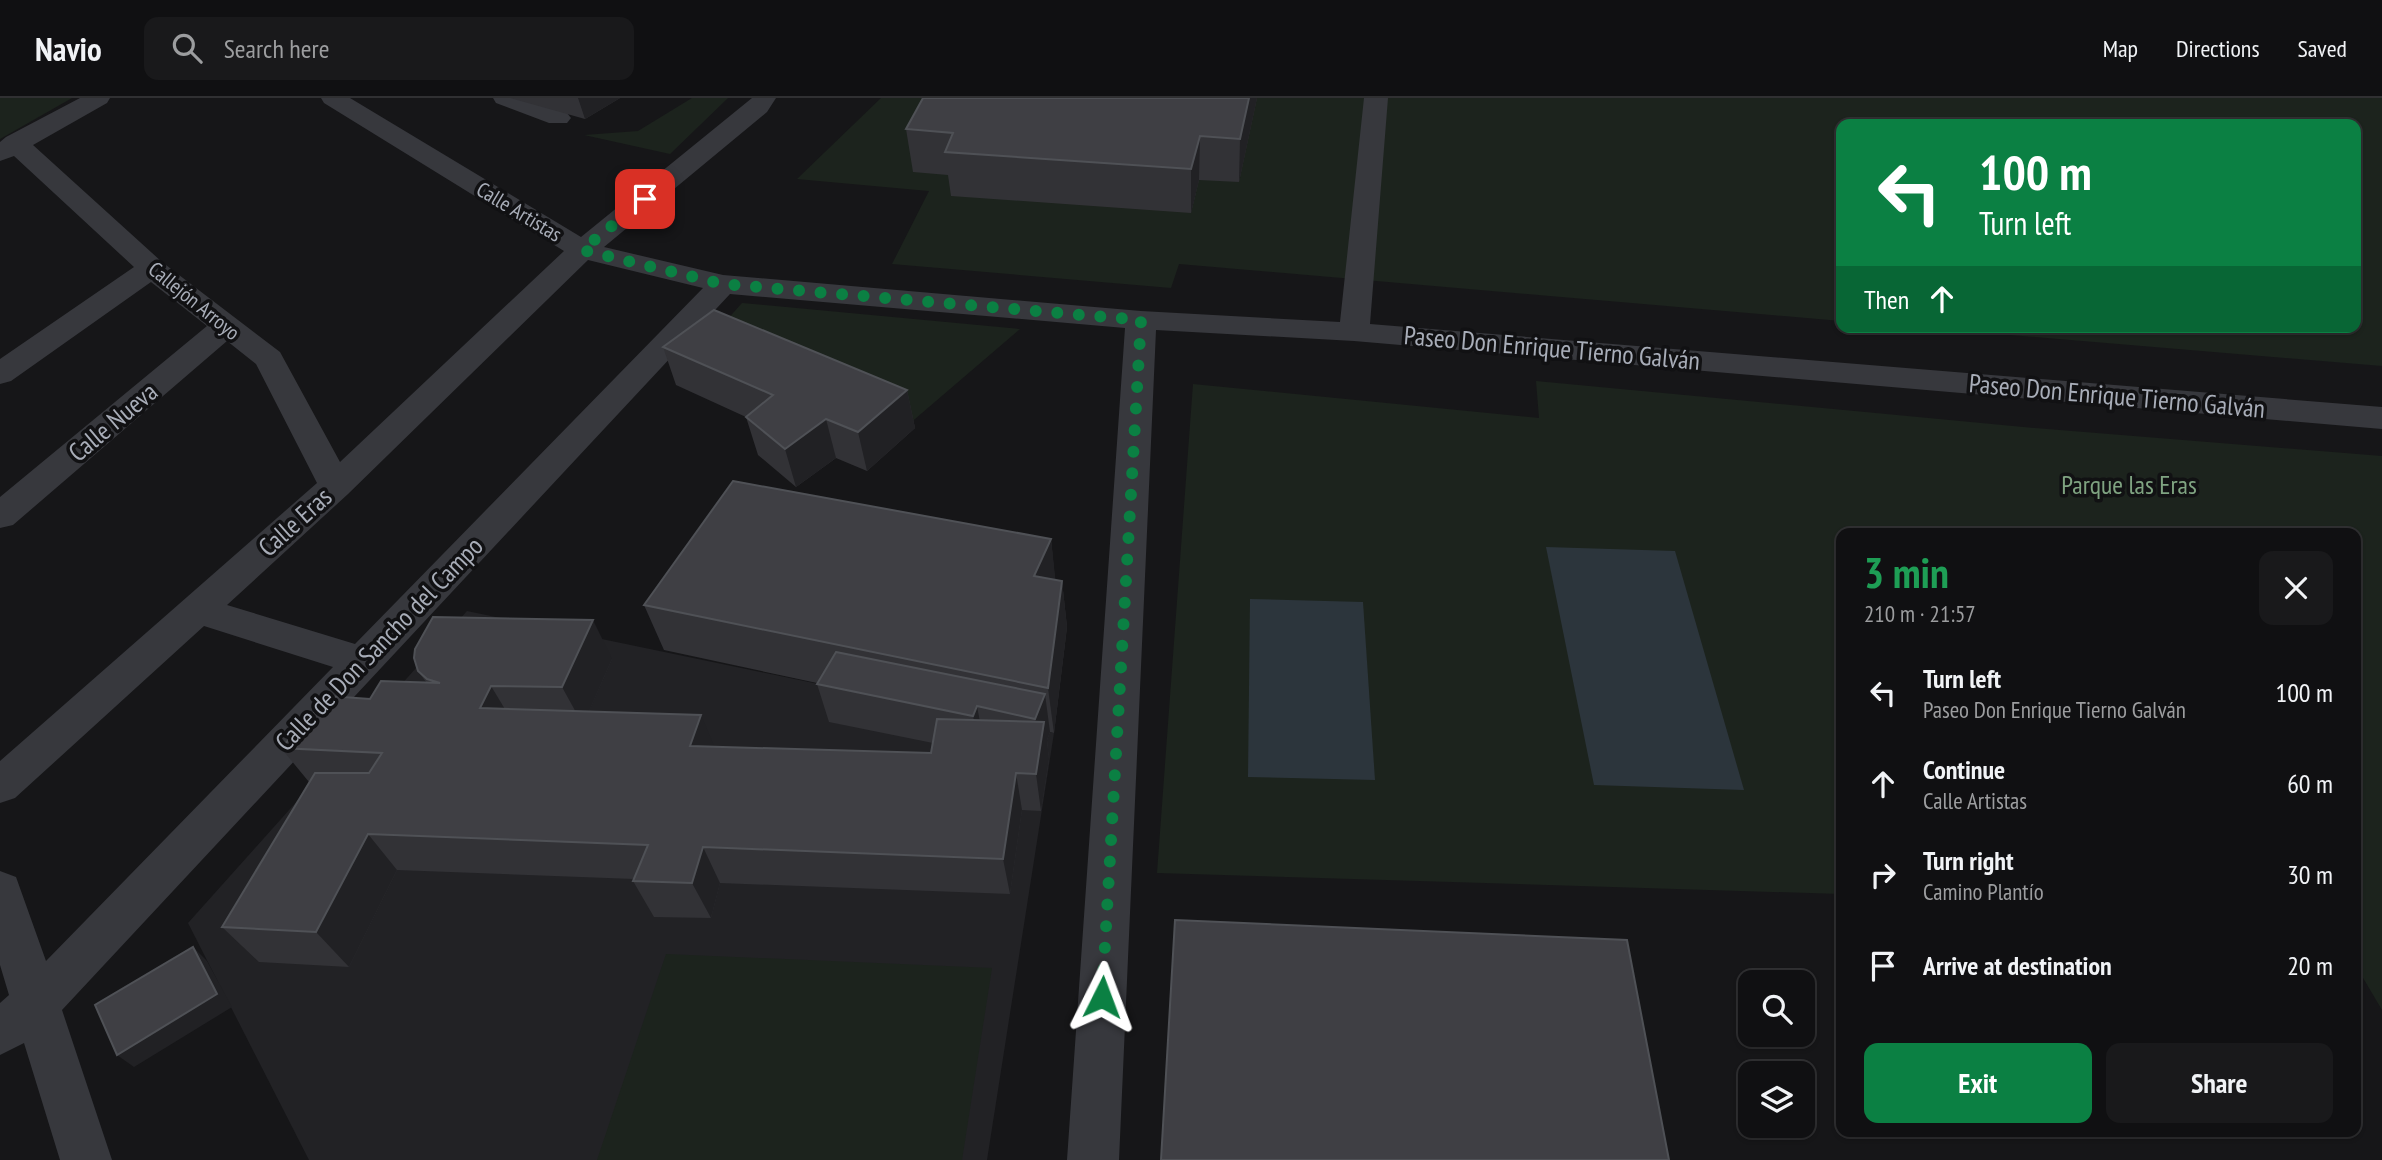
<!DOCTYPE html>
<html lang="en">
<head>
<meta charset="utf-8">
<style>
	body { margin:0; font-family:"PT Sans Narrow",sans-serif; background:#19191b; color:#f1f3f6; height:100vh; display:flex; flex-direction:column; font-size:26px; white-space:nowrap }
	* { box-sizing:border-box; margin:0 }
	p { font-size:23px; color:#9c9d9f }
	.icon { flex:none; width:38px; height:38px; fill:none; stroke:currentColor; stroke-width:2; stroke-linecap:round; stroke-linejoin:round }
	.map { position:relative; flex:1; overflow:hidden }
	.panel { position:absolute; left:1836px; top:430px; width:525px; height:609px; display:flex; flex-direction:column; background:#101012; border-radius:14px; box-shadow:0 2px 5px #0004,0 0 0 2px #303032 }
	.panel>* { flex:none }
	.guide { position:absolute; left:1836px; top:21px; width:525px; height:214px; border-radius:14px; box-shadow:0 2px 5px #0004,0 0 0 2px #303032; background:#0b8043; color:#fff; overflow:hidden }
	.buttons { position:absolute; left:1738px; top:872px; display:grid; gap:14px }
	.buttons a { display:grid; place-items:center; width:77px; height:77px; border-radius:14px; background:#101012; box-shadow:0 2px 5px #0004,0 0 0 2px #303032; font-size:35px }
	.pin { position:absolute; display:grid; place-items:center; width:60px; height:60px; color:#fff; margin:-30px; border-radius:14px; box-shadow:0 4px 10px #0006 }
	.me { position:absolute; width:77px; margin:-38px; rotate:3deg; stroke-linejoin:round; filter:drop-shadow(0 0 5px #0008) }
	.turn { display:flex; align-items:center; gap:24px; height:147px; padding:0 28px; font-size:32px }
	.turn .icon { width:91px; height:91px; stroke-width:2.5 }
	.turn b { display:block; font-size:49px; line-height:60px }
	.then { display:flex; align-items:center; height:66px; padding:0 28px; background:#0003; gap:14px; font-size:26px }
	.round { display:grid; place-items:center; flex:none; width:74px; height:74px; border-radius:14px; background:#19191b }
	.head { display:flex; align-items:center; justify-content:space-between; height:119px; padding:0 28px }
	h1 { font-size:42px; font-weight:700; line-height:52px; color:#1e9e55 }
	.action { display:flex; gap:14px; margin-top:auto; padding:14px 28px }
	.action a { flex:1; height:80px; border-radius:14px; background:#0b8043; color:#fff; font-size:28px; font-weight:700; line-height:80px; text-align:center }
	.action a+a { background:#19191b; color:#f1f3f6 }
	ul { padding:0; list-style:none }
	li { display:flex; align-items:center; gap:21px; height:91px; padding:0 28px }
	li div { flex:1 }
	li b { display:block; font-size:26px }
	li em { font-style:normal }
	header { display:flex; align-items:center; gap:42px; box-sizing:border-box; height:98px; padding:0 35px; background:#101012; border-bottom:2px solid #303032 }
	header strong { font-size:33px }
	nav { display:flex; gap:38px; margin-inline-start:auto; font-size:24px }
	.search { width:490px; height:63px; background:#19191b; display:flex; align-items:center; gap:18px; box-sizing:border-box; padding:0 24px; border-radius:14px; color:#9c9d9f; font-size:26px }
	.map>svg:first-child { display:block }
</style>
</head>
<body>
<header>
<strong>Navio</strong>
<div class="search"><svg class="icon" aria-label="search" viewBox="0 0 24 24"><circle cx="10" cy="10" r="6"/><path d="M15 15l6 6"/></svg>Search here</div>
<nav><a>Map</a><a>Directions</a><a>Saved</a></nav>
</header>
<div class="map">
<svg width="2382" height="1062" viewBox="0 0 2382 1062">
	<rect width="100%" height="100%" fill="#161618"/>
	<!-- built -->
	<polygon fill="#222225" points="467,513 1054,635 987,1062 309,1062 188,825"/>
	<!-- green -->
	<g fill="#1c231d">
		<polygon points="0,0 72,0 0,41"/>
		<polygon points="692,0 728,0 670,56 584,37 638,33"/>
		<polygon points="881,0 2382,0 2382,268 1914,229 2356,229 2356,26 1841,26 1841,223 1179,166 1171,190 892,166 929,93 797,81"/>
		<polygon points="742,205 1020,231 908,327 708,243"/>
		<polygon points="1536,283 2035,330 2382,358 2382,912 2356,868 2356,436 1841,436 1841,796 1157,775 1193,286 1539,320"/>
		<polygon points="666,856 992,870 962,1062 597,1062"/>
	</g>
	<!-- water -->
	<g fill="#2c353c">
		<polygon points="1546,449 1675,453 1744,692 1594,687"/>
		<polygon points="1250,501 1363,504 1375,682 1248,679"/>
	</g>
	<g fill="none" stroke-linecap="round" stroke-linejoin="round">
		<!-- minor -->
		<g fill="#37383d" fill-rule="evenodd">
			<path d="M80 0H110L107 5 33 47 162 164 280 254 340 364 564 153 324 5 321 0H350L581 139 752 0H776L767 14 604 149 723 177 1141 213 1340 224 1364 0H1388L1370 226 2382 309V331L1354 243 1156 232 1119 1062H1067L1125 230 730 196 62 912 112 1062H60L24 945 0 957V905L9 897 0 867V773L16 779 46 863 333 569 204 528 15 700 0 705V663L317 385 256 266 227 243 13 427 0 430V399L207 228 151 184 11 283 0 286V261L134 169 14 58 0 63V44L6 39ZM588 162 703 190 355 546 227 507 348 396Z"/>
			<polygon points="493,0 528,0 567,15 571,20 567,25 549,25 496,5"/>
		</g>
	</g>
	<!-- wall -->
	<g fill="#323236">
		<polygon points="510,0 620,0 585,21"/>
		<polygon points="1257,0 1239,84 1199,82 1191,115 951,98 948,77 913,74 906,31"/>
		<polygon points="663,249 907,292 915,330 867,373 836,360 796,389 758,357 746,319 676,287"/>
		<polygon points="1051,441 1055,482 1062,483 1067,529 1054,635 1050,634 1047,642 1049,661 1041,713 1022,712 1010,796 720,785 711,820 654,819 633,783 634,781 397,772 349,869 259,864 222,829 309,684 281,650 370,601 426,584 418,573 612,561 589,613 715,649 931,655 933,645 829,624 817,586 817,585 664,552 644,507"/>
	</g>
	<!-- shaded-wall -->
	<g fill="#212124">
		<polygon points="578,0 620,0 585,21"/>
		<polygon points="1249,0 1257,0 1239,84 1240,41"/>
		<polygon points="1200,38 1199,82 1191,115 1191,71"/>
		<polygon points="907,292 915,330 867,373 858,334"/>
		<polygon points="826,321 836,360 796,389 785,351"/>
		<polygon points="1051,441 1056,487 1034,478"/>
		<polygon points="1062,483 1067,529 1054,635 1048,590"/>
		<polygon points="593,522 612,561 583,627 562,589"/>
		<polygon points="491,588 514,626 480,610"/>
		<polygon points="1045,596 1050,634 1047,642 1049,661 1041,713 1036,676 1040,652 1035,621"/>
		<polygon points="977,608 984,645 980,655 973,618"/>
		<polygon points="701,617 717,655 690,648"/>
		<polygon points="1016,675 1022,712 1010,796 1003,761"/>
		<polygon points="368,736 397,772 349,869 316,834"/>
		<polygon points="703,749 720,785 711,820 692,785"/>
		<polygon points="193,849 207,863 232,909 134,969 117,957"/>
	</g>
	<!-- building -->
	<g fill="#3f3f44" stroke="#4f5156" stroke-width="2">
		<polygon points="923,0 1249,0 1240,41 1200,38 1191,71 945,54 953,35 906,31"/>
		<polygon points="714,212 907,292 858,334 826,321 785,351 746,319 773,297 663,249"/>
		<polygon points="733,383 1051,441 1034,478 1062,483 1048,590 644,507"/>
		<polygon points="433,519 593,522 562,589 491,588 480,610 701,617 690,648 931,655 937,621 1044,624 1036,676 1016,675 1003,761 703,749 692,785 633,783 648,747 368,736 316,834 222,829 315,675 369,675 382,655 281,650 329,598 370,601 381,583 440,585 427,581 418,573 414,560 415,551"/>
		<polygon points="836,554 1045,596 1035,621 977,608 973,618 817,586"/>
		<polygon points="1175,822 1627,842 1669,1062 1161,1062"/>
		<polygon points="193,849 217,896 117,957 95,907"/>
	</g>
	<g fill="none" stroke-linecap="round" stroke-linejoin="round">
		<!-- route -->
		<polyline stroke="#0b8043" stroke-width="12" stroke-dasharray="0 21.6" points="645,101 582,152 723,186 1141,222 1102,899"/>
	</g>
	<g text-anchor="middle" stroke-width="7" stroke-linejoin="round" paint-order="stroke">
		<!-- far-street labels -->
		<g font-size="21" fill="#a8adb8" stroke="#111113">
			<text transform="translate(519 114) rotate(31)" y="7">Calle Artistas</text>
			<text transform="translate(194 203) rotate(39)" y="7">Callejón Arroyo</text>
		</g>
		<!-- street labels -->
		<g font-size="26" fill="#a8adb8" stroke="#111113">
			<text transform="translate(1552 250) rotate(5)" y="9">Paseo Don Enrique Tierno Galván</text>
			<text transform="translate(2117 298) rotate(5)" y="9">Paseo Don Enrique Tierno Galván</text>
			<text transform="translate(113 324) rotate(-40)" y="9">Calle Nueva</text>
			<text transform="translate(295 424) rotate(-42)" y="9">Calle Eras</text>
			<text transform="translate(379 546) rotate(-46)" y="9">Calle de Don Sancho del Campo</text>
		</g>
		<!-- park labels -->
		<g font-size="26" fill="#7fa381" stroke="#111113">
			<text x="2129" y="396">Parque las Eras</text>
		</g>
	</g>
</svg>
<div class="buttons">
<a><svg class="icon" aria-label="search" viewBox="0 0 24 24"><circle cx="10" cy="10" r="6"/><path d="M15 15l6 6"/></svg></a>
<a><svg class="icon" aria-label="layers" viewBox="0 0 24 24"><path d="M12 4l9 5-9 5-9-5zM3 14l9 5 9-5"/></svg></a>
</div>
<div class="pin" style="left:645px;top:101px;background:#d93025"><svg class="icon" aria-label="arrive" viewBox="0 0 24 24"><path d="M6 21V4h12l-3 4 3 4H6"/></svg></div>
<svg class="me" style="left:1102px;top:899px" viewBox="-20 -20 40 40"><path d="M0-17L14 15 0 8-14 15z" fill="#0b8043" stroke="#fff" stroke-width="4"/></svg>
<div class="guide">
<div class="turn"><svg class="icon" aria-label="left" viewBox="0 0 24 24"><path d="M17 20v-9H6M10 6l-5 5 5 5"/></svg><div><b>100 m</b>Turn left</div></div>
<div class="then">Then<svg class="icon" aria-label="ahead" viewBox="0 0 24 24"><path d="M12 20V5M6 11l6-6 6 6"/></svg></div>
</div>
<section class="panel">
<div class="head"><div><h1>3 min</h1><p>210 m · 21:57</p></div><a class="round"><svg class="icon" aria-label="close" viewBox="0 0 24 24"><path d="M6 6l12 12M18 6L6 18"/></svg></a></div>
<ul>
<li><svg class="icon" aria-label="left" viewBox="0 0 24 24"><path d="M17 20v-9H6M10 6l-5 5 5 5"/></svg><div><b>Turn left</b><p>Paseo Don Enrique Tierno Galván</p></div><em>100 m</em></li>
<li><svg class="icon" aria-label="ahead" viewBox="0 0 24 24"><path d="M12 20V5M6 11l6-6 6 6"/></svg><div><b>Continue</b><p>Calle Artistas</p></div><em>60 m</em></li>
<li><svg class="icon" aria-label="right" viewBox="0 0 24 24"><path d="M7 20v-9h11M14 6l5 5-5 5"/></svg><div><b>Turn right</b><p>Camino Plantío</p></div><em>30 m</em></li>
<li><svg class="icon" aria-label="arrive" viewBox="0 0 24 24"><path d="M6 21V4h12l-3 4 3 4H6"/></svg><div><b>Arrive at destination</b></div><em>20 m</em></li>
</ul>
<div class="action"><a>Exit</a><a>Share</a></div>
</section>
</div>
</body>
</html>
